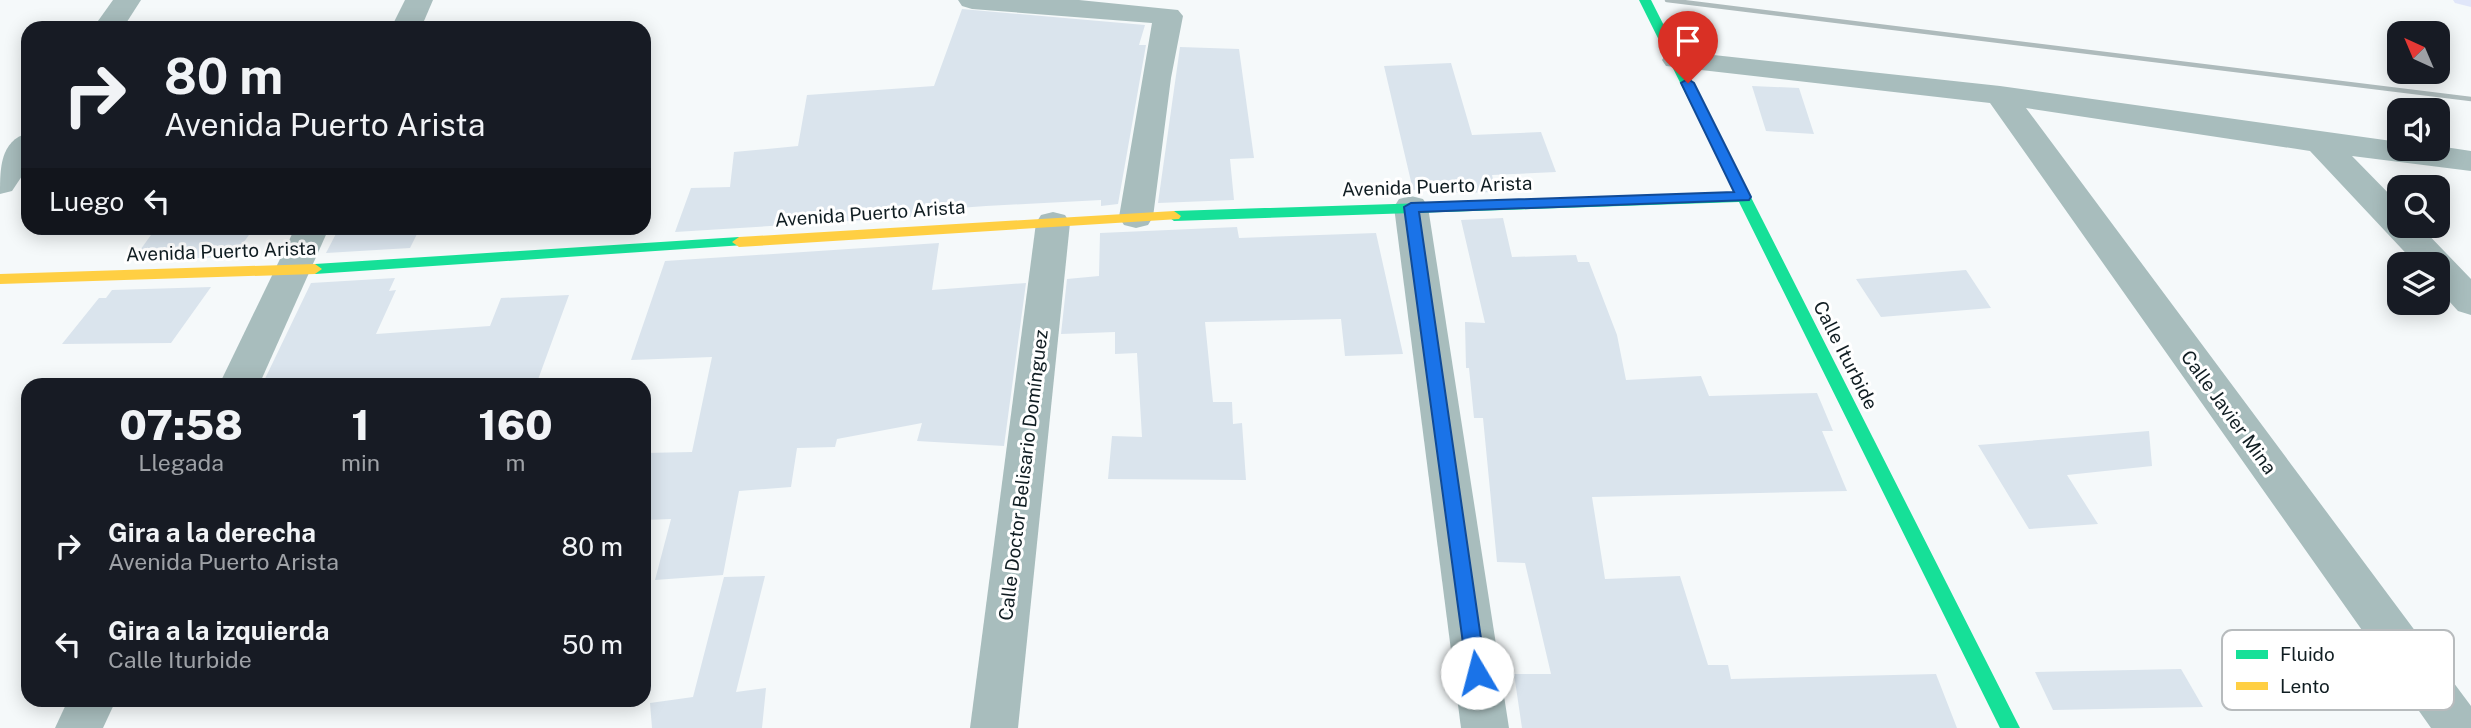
<!DOCTYPE html>
<html lang="es">
<head>
<meta charset="utf-8">
<style>
	body { margin:0; font-family:"Public Sans",sans-serif; background:#242831; color:#f1f3f6; height:100vh; display:flex; flex-direction:column; font-size:26px; white-space:nowrap }
	* { box-sizing:border-box; margin:0 }
	p { font-size:23px; color:#9ea1a6 }
	.icon { flex:none; width:38px; height:38px; fill:none; stroke:currentColor; stroke-width:2; stroke-linecap:round; stroke-linejoin:round }
	.map { position:relative; flex:1; overflow:hidden }
	.details { position:absolute; left:21px; top:378px; width:630px; height:329px; display:flex; flex-direction:column; background:#171b24; border-radius:21px; box-shadow:0 4px 18px #0003 }
	.details>* { flex:none }
	.guide { position:absolute; left:21px; top:21px; width:630px; height:214px; border-radius:21px; box-shadow:0 4px 18px #0003; background:#171b24; color:#f1f3f6; overflow:hidden }
	.needle { width:46px; rotate:316deg }
	.fabs { position:absolute; left:2387px; top:21px; display:grid; gap:14px }
	.fabs a { display:grid; place-items:center; width:63px; height:63px; border-radius:14px; background:#171b24; box-shadow:0 4px 18px #0003; font-size:35px }
	.pin { position:absolute; display:grid; place-items:center; width:60px; height:60px; color:#fff; margin:-72px -30px; border-radius:50% 50% 50% 0; rotate:-45deg; box-shadow:0 0 7px #0007 }
	.pin .icon { rotate:45deg }
	.me { position:absolute; width:77px; margin:-38px; rotate:352deg; stroke-linejoin:round; filter:drop-shadow(0 0 5px #0008) }
	.turn { display:flex; align-items:center; gap:24px; height:147px; padding:0 28px; font-size:32px }
	.turn .icon { width:91px; height:91px; stroke-width:2.5 }
	.turn b { display:block; font-size:49px; line-height:60px }
	.then { display:flex; align-items:center; height:66px; padding:0 28px; background:#0003; gap:14px; font-size:26px }
	.eta { display:flex; justify-content:space-evenly; align-items:center; height:119px; text-align:center }
	.eta b { font-size:42px; font-weight:800; line-height:49px }
	ul { padding:0; list-style:none }
	li { display:flex; align-items:center; gap:21px; height:98px; padding:0 28px }
	li div { flex:1 }
	li b { display:block; font-size:26px }
	li em { font-style:normal }
	.map>svg:first-child { display:block }
</style>
</head>
<body>
<div class="map">
<svg width="2471" height="728" viewBox="0 0 2471 728">
	<rect width="100%" height="100%" fill="#f5f9fa"/>
	<g fill="none" stroke-linecap="round" stroke-linejoin="round">
		<!-- stream -->
		<polygon fill="#e0e6f9" fill-rule="evenodd" points="2453,0 2471,0 2471,7 2455,3"/>
	</g>
	<!-- building -->
	<g fill="#dae4ed">
		<polygon points="962,9 1145,25 1139,45 1146,45 1118,204 1101,206 1101,200 986,206 945,209 944,215 675,232 691,188 730,187 734,152 798,146 807,95 934,86"/>
		<polygon points="1180,47 1239,49 1254,158 1230,159 1234,200 1158,203"/>
		<polygon points="1451,63 1472,135 1541,132 1556,172 1492,175 1496,192 1455,193 1455,190 1413,190 1384,66"/>
		<polygon points="1752,86 1799,88 1814,134 1766,131"/>
		<polygon points="1503,218 1512,257 1576,255 1578,262 1589,262 1617,335 1626,380 1701,376 1709,396 1817,393 1833,431 1822,431 1847,491 1592,497 1605,579 1680,576 1708,665 1728,665 1731,679 1936,674 1957,728 1522,728 1514,674 1551,674 1525,563 1497,562 1483,418 1474,418 1469,368 1466,368 1465,322 1485,323 1461,220"/>
		<polygon points="1237,227 1239,238 1376,233 1403,354 1345,356 1341,319 1205,322 1213,402 1232,402 1233,424 1242,423 1246,480 1108,479 1112,436 1142,437 1137,353 1115,354 1115,332 1061,334 1067,279 1099,276 1100,233"/>
		<polygon points="156,228 254,228 233,257 133,260"/>
		<polygon points="339,228 420,228 410,248 326,253"/>
		<polygon points="939,243 932,290 1026,283 1004,446 917,441 922,423 837,439 835,447 797,448 791,487 739,491 723,575 655,580 671,519 644,520 644,453 692,452 712,357 631,360 665,261"/>
		<polygon points="1966,270 1991,308 1881,317 1856,279"/>
		<polygon points="395,278 389,291 396,290 376,334 490,326 501,298 569,295 536,385 262,385 311,283"/>
		<polygon points="211,287 171,343 62,344 99,298 106,298 112,290"/>
		<polygon points="2149,431 2152,466 2067,475 2098,524 2029,529 1978,445"/>
		<polygon points="765,576 736,692 766,688 762,728 652,728 650,703 693,697 724,577"/>
		<polygon points="2181,669 2203,707 2053,710 2035,672"/>
	</g>
	<g fill="none" stroke-linecap="round" stroke-linejoin="round">
		<!-- street -->
		<g fill="#a8bdbd" fill-rule="evenodd">
			<polygon points="113,0 141,0 123,28 93,28"/>
			<polygon points="405,0 433,0 421,28 391,28"/>
			<polygon points="958,0 1079,0 1178,10 1183,16 1171,78 1153,217 1148,225 1136,228 1124,225 1119,217 1152,23 972,9 962,6"/>
			<polygon points="1677,51 2000,86 2399,142 2399,149 2438,149 2438,146 2471,151 2471,171 2352,156 2399,204 2399,226 2420,226 2471,279 2471,315 2458,311 2438,289 2438,264 2416,264 2310,151 2026,108 2471,706 2471,728 2431,728 1990,103 1666,66 1662,60 1666,54"/>
			<path d="M28 133V167L12 191 0 194C0 168 0 141 28 133Z"/>
			<polygon points="1411,196 1423,199 1428,207 1509,728 1461,728 1394,207 1399,199"/>
			<polygon points="1053,212 1065,215 1070,223 1018,728 970,728 1036,223 1041,215"/>
			<polygon points="295,228 329,228 259,385 219,385"/>
			<polygon points="68,700 116,700 103,728 55,728"/>
		</g>
		<!-- fast -->
		<g fill="#16e098" fill-rule="evenodd">
			<polygon points="1639,0 1651,0 2020,728 2000,728 1739,202 1174,221 1167,216 1174,211 1735,193"/>
			<polygon points="739,237 744,239 746,242 744,245 315,274 308,269 315,264"/>
		</g>
		<!-- slow -->
		<g fill="#ffcf43" fill-rule="evenodd">
			<polygon points="1174,211 1181,216 1179,219 739,247 732,242 739,237"/>
			<polygon points="315,264 322,269 315,274 0,284 0,274"/>
		</g>
		<!-- rail -->
		<polyline stroke="#aebbbc" stroke-width="4.5" points="1667,0 2471,99"/>
	</g>
	<!-- route -->
	<polygon fill="#1a73e8" stroke="#114b97" stroke-width="2" points="1688,79 1694,83 1751,197 1749,200 1419,212 1486,673 1484,679 1477,682 1470,679 1467,673 1404,207 1411,203 1734,192 1681,83"/>
	<g text-anchor="middle" stroke-width="6" stroke-linejoin="round" paint-order="stroke">
		<!-- street labels -->
		<g font-size="19" fill="#101d22" stroke="#fff">
			<text transform="translate(1437 186) rotate(-2)" y="7">Avenida Puerto Arista</text>
			<text transform="translate(870 213) rotate(-4)" y="7">Avenida Puerto Arista</text>
			<text transform="translate(221 251) rotate(-2)" y="7">Avenida Puerto Arista</text>
			<text transform="translate(1846 355) rotate(63)" y="7">Calle Iturbide</text>
			<text transform="translate(2229 412) rotate(54)" y="7">Calle Javier Mina</text>
			<text transform="translate(1023 475) rotate(-83)" y="7">Calle Doctor Belisario Domínguez</text>
		</g>
	</g>
	<!-- legend -->
	<rect x="2222" y="630" width="232" height="80" rx="10" fill="#fff" stroke="#b7bbbd" stroke-width="2"/>
	<rect x="2236" y="650" width="32" height="9" fill="#16e098"/>
	<rect x="2236" y="682" width="32" height="8" fill="#ffcf43"/>
	<g font-size="19" fill="#101d22">
		<text x="2280" y="661">Fluido</text>
		<text x="2280" y="693">Lento</text>
	</g>
</svg>
<div class="fabs">
<a><svg class="needle" viewBox="-14 -14 28 28"><path d="M0-13l5 13h-10z" fill="#e53935"/><path d="M0 13l5-13h-10z" fill="#9ea1a6"/></svg></a>
<a><svg class="icon" aria-label="sound" viewBox="0 0 24 24"><path d="M4 9h4l5-4v14l-5-4H4zM17 9q2 3 0 6"/></svg></a>
<a><svg class="icon" aria-label="search" viewBox="0 0 24 24"><circle cx="10" cy="10" r="6"/><path d="M15 15l6 6"/></svg></a>
<a><svg class="icon" aria-label="layers" viewBox="0 0 24 24"><path d="M12 4l9 5-9 5-9-5zM3 14l9 5 9-5"/></svg></a>
</div>
<div class="pin" style="left:1688px;top:83px;background:#d93025"><svg class="icon" aria-label="arrive" viewBox="0 0 24 24"><path d="M6 21V4h12l-3 4 3 4H6"/></svg></div>
<svg class="me" style="left:1477px;top:673px" viewBox="-20 -20 40 40"><circle r="19" fill="#fff"/><path d="M0-13L10 11 0 6-10 11z" fill="#1a73e8"/></svg>
<div class="guide">
<div class="turn"><svg class="icon" aria-label="right" viewBox="0 0 24 24"><path d="M7 20v-9h11M14 6l5 5-5 5"/></svg><div><b>80 m</b>Avenida Puerto Arista</div></div>
<div class="then">Luego<svg class="icon" aria-label="left" viewBox="0 0 24 24"><path d="M17 20v-9H6M10 6l-5 5 5 5"/></svg></div>
</div>
<section class="details">
<div class="eta">
<div><b>07:58</b><p>Llegada</p></div>
<div><b>1</b><p>min</p></div>
<div><b>160</b><p>m</p></div>
</div>
<ul>
<li><svg class="icon" aria-label="right" viewBox="0 0 24 24"><path d="M7 20v-9h11M14 6l5 5-5 5"/></svg><div><b>Gira a la derecha</b><p>Avenida Puerto Arista</p></div><em>80 m</em></li>
<li><svg class="icon" aria-label="left" viewBox="0 0 24 24"><path d="M17 20v-9H6M10 6l-5 5 5 5"/></svg><div><b>Gira a la izquierda</b><p>Calle Iturbide</p></div><em>50 m</em></li>
</ul>
</section>
</div>
</body>
</html>
